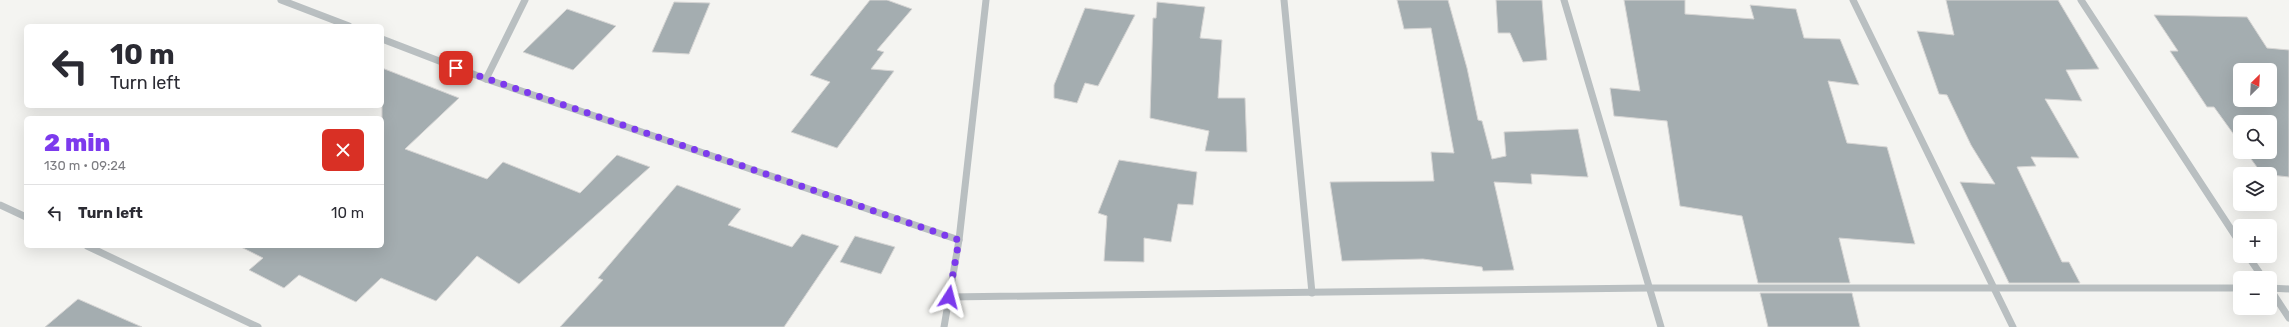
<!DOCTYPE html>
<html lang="en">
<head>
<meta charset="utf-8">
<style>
	body { margin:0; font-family:Rubik,sans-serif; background:#f2f2f3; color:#2b2b33; height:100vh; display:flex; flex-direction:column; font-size:15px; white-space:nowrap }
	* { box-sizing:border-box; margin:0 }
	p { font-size:13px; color:#7c7c81 }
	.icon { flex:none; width:22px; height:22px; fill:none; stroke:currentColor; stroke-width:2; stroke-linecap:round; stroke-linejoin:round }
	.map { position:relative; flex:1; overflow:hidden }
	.panel { position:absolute; left:24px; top:116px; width:360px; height:132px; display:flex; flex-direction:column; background:#fff; border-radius:6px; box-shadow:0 4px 16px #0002 }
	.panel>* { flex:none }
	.banner { position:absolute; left:24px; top:24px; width:360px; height:84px; border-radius:6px; box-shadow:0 4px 16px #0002; background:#fff; color:#2b2b33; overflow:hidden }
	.needle { width:26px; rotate:24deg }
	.controls { position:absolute; left:2233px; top:63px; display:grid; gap:8px }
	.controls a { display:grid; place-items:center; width:44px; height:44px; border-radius:6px; background:#fff; box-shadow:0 4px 16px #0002; font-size:20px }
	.pin { position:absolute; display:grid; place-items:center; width:34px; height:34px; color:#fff; margin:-17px; border-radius:8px; box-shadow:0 2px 6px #0006 }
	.me { position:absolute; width:44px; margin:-22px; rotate:9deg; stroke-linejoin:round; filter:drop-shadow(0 0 3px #0008) }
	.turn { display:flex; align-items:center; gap:14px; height:84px; padding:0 20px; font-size:18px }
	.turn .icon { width:52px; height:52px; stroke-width:2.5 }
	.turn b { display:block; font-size:28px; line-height:34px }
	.round { display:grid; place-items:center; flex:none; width:42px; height:42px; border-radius:6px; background:#f2f2f3 }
	.overview { display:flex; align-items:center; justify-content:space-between; height:68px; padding:0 20px }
	h1 { font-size:24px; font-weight:800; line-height:30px; color:#7c3aed }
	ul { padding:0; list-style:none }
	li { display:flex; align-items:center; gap:12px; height:56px; padding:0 20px; border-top:1px solid #e1e1e2 }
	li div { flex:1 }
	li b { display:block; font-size:15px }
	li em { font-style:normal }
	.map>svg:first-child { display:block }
</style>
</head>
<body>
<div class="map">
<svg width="2289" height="327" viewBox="0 0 2289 327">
	<rect width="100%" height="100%" fill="#f4f4f1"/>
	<!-- building -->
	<g fill="#a4adb0" stroke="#d6d5d4" fill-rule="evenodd">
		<polygon points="870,0 887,0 912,9 877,50 884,52 871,69 894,71 837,148 791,132 830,82 810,75"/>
		<polygon points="1397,0 1448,0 1467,68 1478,120 1482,121 1492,159 1506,156 1504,132 1578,129 1588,177 1531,174 1532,184 1494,182 1514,270 1483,271 1482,267 1423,259 1342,261 1330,182 1434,181 1431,152 1454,153 1431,28 1404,29"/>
		<polygon points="1496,0 1542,0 1547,60 1523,62 1510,33 1498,33"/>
		<polygon points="1624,0 1685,0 1685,14 1754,19 1750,5 1796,9 1804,38 1840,39 1859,85 1828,81 1847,143 1887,147 1915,244 1839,238 1850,283 1758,283 1742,216 1680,206 1667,121 1614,116 1610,88 1640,91"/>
		<polygon points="1946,0 2058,0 2099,69 2066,70 2082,101 2045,99 2079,158 2031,157 2036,166 2017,167 2062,262 2069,262 2080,283 2009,283 1960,182 1995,184 1971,145 1947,95 1939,94 1917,31 1954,35"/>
		<polygon points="674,2 710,3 689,54 652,52"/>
		<polygon points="1157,2 1205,7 1200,38 1222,40 1218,98 1245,98 1247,152 1205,151 1209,131 1150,118 1153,18 1156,18"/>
		<polygon points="1085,8 1135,15 1098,86 1085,83 1077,103 1054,98 1054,85"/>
		<polygon points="567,9 616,26 573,70 523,52"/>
		<path d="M2154 15 2247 17 2267 48 2289 50V177L2262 174 2246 152H2270V122H2240V143L2214 107H2207L2170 51H2178ZM2240 70H2270V100H2240Z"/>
		<polygon points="382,68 459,98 405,149 487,179 503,162 580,193 617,155 650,167 519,284 477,256 436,301 381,278 356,302 299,275 284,288 249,270 263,258 239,246 382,246"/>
		<polygon points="1119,160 1197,172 1193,205 1178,204 1171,242 1144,238 1144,262 1104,261 1107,216 1098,213"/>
		<polygon points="677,185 741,209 728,225 792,247 802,234 839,246 784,327 560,327 603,280 598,278"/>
		<polygon points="855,236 895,247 881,274 840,262"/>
		<polygon points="1760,293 1852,293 1860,327 1768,327"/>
		<polygon points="78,299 142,327 45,327"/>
	</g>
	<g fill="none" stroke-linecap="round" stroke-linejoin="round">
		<!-- minor -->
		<g stroke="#b9bfc1" stroke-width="7">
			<polyline points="281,0 349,26"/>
			<polyline points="1284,0 1312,293"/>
			<polyline points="1564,0 1661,327"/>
			<polyline points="1853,0 2013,327"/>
			<polyline points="2081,0 2240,243"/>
			<polyline points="382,39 486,79 959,240"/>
			<polyline points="486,79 525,0"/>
			<polyline points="0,205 26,217"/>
			<polyline points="87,246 258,327"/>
			<polyline points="2248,256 2263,278"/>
			<polyline points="2270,288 2289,289"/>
			<polyline points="2270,289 2289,318"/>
			<polyline points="949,297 1649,288 2240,288"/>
			<polyline points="944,327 959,240 986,0"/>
		</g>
	</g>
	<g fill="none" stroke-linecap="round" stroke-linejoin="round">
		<!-- route -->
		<polyline stroke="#7c3aed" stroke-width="7" stroke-dasharray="0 12.6" points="456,68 959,240 949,297"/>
	</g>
</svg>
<div class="controls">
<a><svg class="needle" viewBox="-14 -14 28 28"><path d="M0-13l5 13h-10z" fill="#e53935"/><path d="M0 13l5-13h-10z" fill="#7c7c81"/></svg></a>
<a><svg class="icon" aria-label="search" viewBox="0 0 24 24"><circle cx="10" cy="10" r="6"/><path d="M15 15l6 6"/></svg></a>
<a><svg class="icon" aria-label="layers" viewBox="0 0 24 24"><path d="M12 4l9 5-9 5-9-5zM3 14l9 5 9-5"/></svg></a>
<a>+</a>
<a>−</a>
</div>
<div class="pin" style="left:456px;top:68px;background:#d93025"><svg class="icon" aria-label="arrive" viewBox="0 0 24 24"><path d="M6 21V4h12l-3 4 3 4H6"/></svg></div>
<svg class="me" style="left:949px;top:297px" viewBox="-20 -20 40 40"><path d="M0-17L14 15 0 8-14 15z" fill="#7c3aed" stroke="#fff" stroke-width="4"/></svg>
<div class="banner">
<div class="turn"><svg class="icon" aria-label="left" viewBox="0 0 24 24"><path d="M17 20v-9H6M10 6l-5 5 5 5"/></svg><div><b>10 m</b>Turn left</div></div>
</div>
<section class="panel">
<div class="overview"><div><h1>2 min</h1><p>130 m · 09:24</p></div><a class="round" style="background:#d93025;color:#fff"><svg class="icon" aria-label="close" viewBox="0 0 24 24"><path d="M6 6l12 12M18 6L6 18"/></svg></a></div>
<ul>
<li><svg class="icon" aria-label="left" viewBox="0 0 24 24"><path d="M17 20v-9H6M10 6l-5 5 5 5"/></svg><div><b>Turn left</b></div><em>10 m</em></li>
</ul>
</section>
</div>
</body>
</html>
